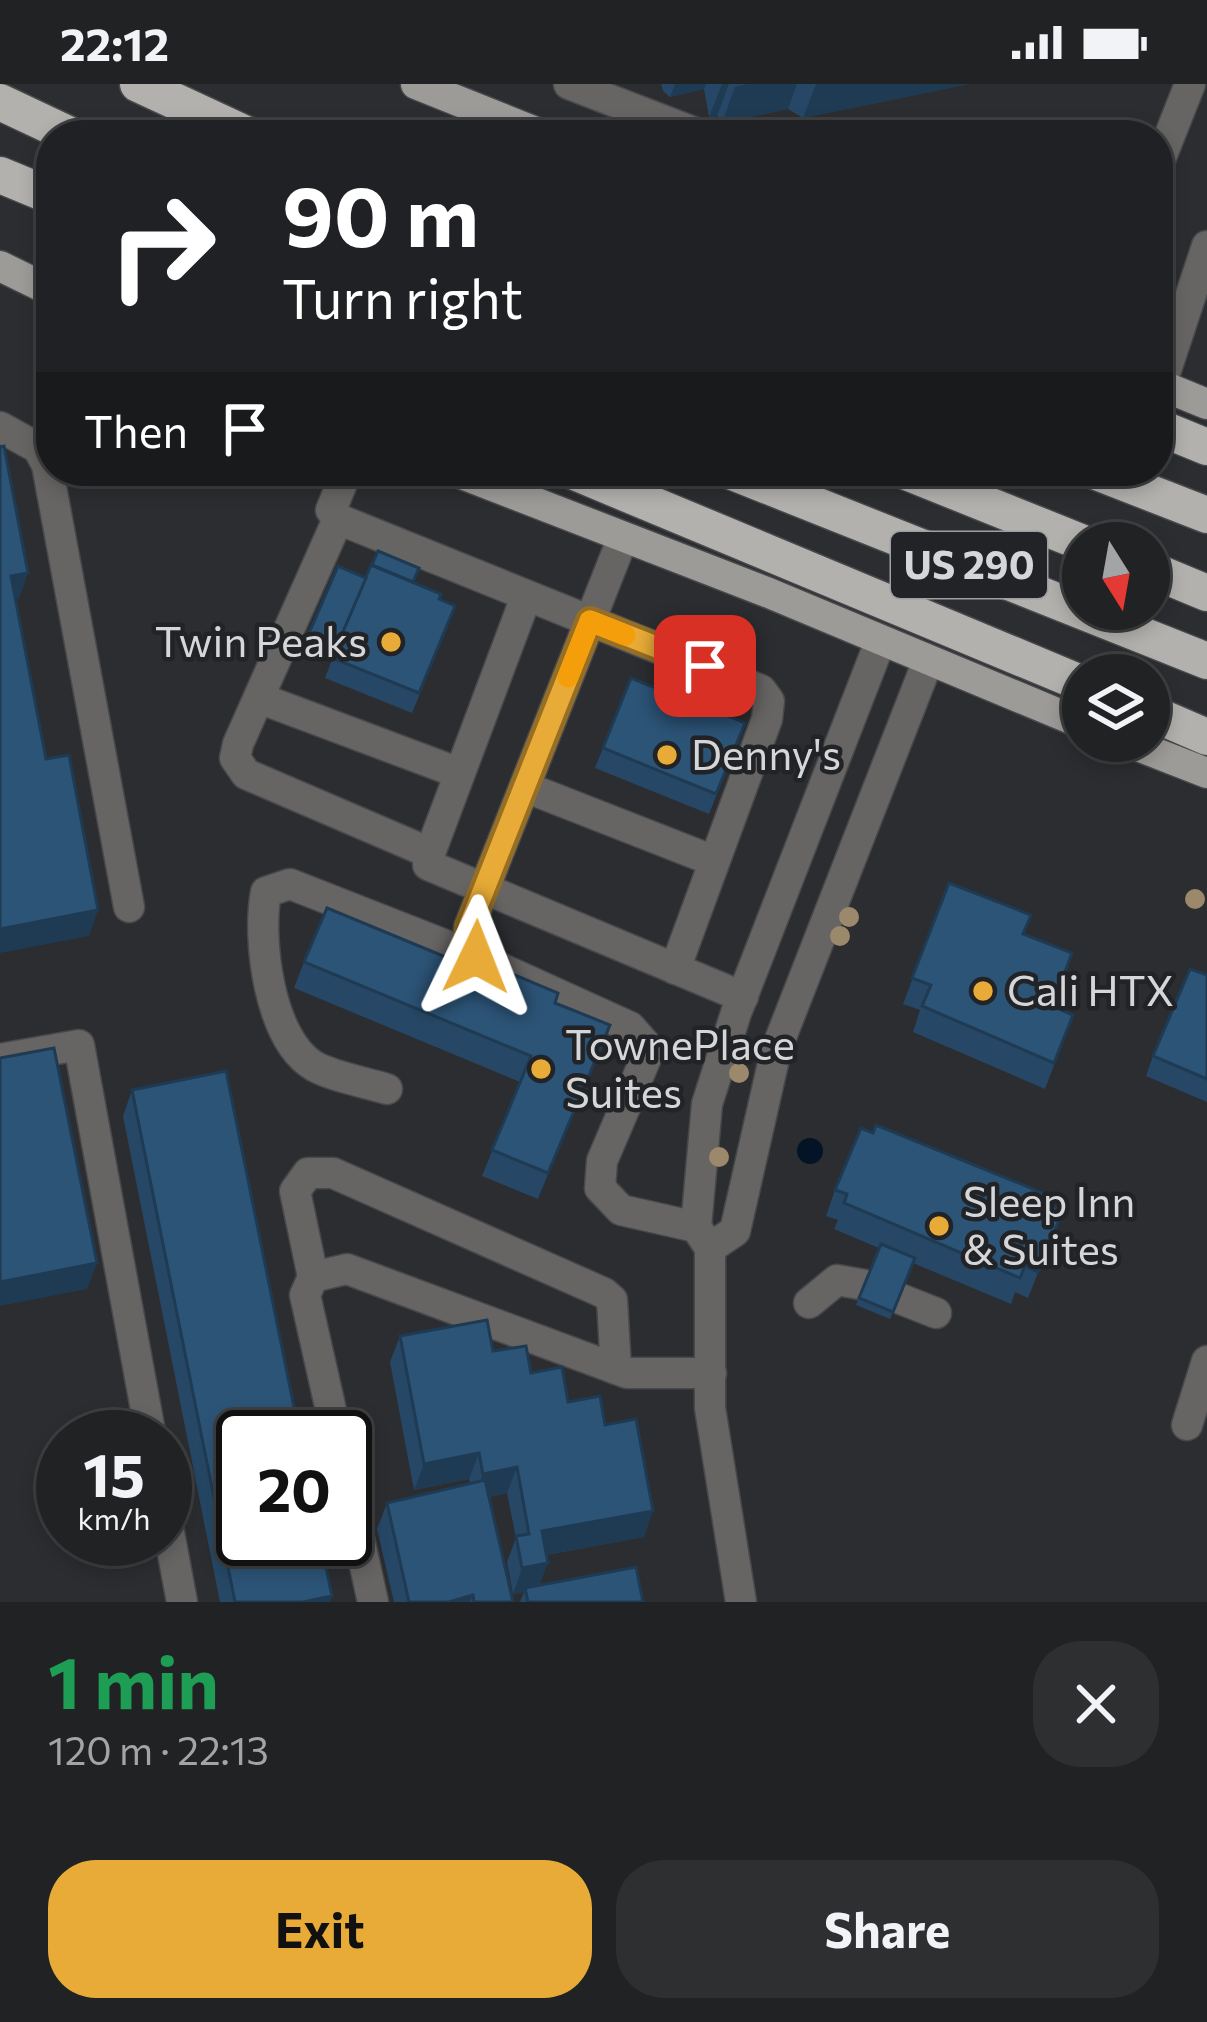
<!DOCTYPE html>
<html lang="en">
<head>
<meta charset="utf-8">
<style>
	body { margin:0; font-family:Commissioner,sans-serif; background:#2d2f31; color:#f1f3f6; height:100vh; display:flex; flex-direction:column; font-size:45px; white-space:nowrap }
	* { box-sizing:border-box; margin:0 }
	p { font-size:39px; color:#a2a4a6 }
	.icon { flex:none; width:66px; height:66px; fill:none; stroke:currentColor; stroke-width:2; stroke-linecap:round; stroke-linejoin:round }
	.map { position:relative; height:1518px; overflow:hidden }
	.panel { display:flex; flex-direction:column; background:#202224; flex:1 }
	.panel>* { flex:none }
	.top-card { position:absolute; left:36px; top:36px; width:1137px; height:366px; border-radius:48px; box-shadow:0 6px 18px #0003,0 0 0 3px #3d3f41; background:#202124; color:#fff; overflow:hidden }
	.needle { width:78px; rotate:169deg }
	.buttons { position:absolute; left:1062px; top:438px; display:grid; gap:24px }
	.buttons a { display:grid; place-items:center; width:108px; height:108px; border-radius:50%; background:#202224; box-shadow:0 6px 18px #0003,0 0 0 3px #3d3f41; font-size:60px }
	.speed { position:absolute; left:36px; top:1326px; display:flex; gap:24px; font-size:60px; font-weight:700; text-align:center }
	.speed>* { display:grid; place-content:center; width:156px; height:156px; border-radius:50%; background:#202224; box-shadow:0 6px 18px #0003,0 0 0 3px #3d3f41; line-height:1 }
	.speed small { font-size:30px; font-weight:400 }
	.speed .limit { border:6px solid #111; border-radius:18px; background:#fff; color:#111 }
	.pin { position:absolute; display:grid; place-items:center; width:102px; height:102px; color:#fff; margin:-51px; border-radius:24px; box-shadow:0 6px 18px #0006 }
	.me { position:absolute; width:132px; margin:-66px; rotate:2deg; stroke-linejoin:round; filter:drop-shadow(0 0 9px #0008) }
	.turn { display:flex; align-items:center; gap:42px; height:252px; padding:0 48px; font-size:54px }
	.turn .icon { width:156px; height:156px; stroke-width:2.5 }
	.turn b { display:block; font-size:84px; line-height:102px }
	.then { display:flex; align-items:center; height:114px; padding:0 48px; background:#0003; gap:24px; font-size:45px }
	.round { display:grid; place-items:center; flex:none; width:126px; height:126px; border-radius:48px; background:#2d2f31 }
	.overview { display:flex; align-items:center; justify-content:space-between; height:204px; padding:0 48px }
	h1 { font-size:72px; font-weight:700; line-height:90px; color:#1e9e55 }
	.cta { display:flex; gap:24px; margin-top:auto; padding:24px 48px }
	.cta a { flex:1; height:138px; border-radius:48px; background:#e8ab37; color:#111; font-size:48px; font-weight:700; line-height:138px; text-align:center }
	.cta a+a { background:#2d2f31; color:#f1f3f6 }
	.status { display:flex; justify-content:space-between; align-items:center; height:84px; padding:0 60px; background:#202224; direction:ltr }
	.status svg { height:33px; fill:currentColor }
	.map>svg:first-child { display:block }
</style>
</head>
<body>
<div class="status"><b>22:12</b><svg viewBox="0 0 49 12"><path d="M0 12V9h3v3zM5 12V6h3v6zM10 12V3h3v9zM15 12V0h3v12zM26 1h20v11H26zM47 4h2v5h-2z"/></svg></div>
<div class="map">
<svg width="1207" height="1518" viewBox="0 0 1207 1518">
	<rect width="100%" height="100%" fill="#2b2d30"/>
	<!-- water -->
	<circle fill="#021425" cx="810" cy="1067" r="13"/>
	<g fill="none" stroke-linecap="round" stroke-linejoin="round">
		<defs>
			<g id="minor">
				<polyline points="569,0 701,51"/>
				<polyline points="1158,81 1190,0"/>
				<polyline points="1161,301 1207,162"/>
				<polyline points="0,343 38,364 47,381 129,823"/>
				<polyline points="347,387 331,426 338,435 238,660 235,674 246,690 430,769 428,781 743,913"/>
				<polyline points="338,435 761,606 769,617 767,635 675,885"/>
				<polyline points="259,614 459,689"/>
				<polyline points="525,703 714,777"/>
				<polyline points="430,769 526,513"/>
				<polyline points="476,873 468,859 469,843 622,456"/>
				<polyline points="0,975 79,961 151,1353"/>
				<path d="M387 1005C364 998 334 993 314 982 269 955 257 855 266 808L290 800 476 873 630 943 645 960 646 974 602 1077 600 1104 621 1126 696 1143"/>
				<polyline points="710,1164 735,1147 776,966 928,577"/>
				<polyline points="313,1193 295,1107 308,1089 333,1089 604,1209 612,1216 616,1285"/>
				<polyline points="898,1214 936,1229"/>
				<polyline points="809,1219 837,1196 865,1201"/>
				<polyline points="1187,1341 1207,1277"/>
				<polyline points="337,1353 305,1211 313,1193 347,1185 627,1289 711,1289"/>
				<polyline points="345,1391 373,1518"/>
				<polyline points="165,1427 182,1518"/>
				<polyline points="741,1518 710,1324 710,1164 696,1143 707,1020 736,929 880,558"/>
			</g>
			<g id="major">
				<polyline points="416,0 543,51"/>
				<polyline points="0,182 51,207"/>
				<polyline points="1158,300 1207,320"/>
				<polyline points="454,387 769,509 1083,640"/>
				<polyline points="1125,657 1207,689"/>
			</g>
			<g id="highway">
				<polyline points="138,0 248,51"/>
				<polyline points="0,18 70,51"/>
				<polyline points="0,91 51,112"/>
				<polyline points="1158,343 1207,363"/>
				<polyline points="572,387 1083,600"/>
				<polyline points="730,387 1207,577"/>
				<polyline points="904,387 1083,459"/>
				<polyline points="1094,387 1207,431"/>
				<polyline points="1149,485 1207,509"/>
				<polyline points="1149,628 1207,653"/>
			</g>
		</defs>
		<!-- minor casing -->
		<use href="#minor" stroke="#46484b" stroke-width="33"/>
		<!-- major casing -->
		<use href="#major" stroke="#46484b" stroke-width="33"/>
		<!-- highway casing -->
		<use href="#highway" stroke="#46484b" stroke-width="39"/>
		<!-- minor -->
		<use href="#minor" stroke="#666563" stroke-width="30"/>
		<!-- major -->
		<use href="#major" stroke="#9d9b98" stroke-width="30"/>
		<!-- highway -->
		<use href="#highway" stroke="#b3b1ad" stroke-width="36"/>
	</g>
	<!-- trees -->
	<g fill="#9c896b">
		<circle cx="1195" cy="815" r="10"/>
		<circle cx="849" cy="833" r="10"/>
		<circle cx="840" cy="852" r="10"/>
		<circle cx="739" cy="989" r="10"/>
		<circle cx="719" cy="1073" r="10"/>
	</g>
	<!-- wall -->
	<g fill="#264866">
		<polygon points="661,0 969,0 803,34 788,25 722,39 717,32 709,33 704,5 670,13 663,7"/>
		<polygon points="338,482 366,494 413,498 439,515 448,542 412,629 325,594 333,573 305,561"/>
		<polygon points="712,625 745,639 709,730 595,684 603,664"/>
		<polygon points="949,799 1024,850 1052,922 1073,931 1045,1005 913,948 920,926 903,920"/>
		<polygon points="304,878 555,919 610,941 538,1115 482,1092 520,998 294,904"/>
		<polygon points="1207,891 1207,1018 1146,992 1153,972"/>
		<polygon points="132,1006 332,1512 330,1518 220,1518 123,1032"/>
		<polygon points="835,1106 1050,1121 1063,1126 1028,1214 1015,1208 1011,1220 913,1179 890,1235 856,1221 879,1164 834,1145 838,1136 826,1132"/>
		<polygon points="400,1252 493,1267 531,1289 568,1318 605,1341 644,1453 546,1471 540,1501 643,1518 520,1518 524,1508 513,1510 507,1478 516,1454 507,1409 489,1413 513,1518 394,1518 377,1445 387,1419 470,1400 469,1395 414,1406 390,1278"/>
	</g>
	<!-- shaded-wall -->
	<g fill="#1f3b53">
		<polygon points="675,0 706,0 704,5 670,13"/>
		<polygon points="722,0 729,0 717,32 709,33"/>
		<polygon points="747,0 797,0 788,25 722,39 735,3"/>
		<polygon points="816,0 969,0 803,34"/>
		<polygon points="28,489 19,515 2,518 11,492"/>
		<polygon points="98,826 89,852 0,869 0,845"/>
		<polygon points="610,941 600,967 538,1115 548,1089"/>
		<polygon points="97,1179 87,1205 0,1222 0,1198"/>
		<polygon points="479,1369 469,1395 414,1406 424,1380"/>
		<polygon points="517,1383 507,1409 473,1416 483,1390"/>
		<polygon points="653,1427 644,1453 533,1473 542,1447"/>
		<polygon points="548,1479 538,1505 525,1504 524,1508 513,1510 522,1484"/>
		<polygon points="473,1511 470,1518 448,1518 449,1517"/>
		<polygon points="332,1512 330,1518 303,1518"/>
	</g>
	<!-- building -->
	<g fill="#2c5477" stroke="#1f3b53" stroke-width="3">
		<polygon points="4,362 28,489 11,492 46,675 69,671 98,826 0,845 0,363"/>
		<polygon points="378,467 419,484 413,498 372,481"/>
		<polygon points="371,481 441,510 439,515 455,522 419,609 332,574"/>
		<polygon points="338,482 366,494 335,566 307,554"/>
		<polygon points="631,594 685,616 690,603 717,613 712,625 745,639 716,710 603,664"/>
		<polygon points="949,799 1031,831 1023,850 1072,869 1052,922 1073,931 1054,979 922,922 931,901 912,894"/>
		<polygon points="327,824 506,898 510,889 558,909 555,919 610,941 548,1089 492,1066 531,972 304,878"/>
		<polygon points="1190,885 1207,891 1207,995 1153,972"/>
		<polygon points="54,964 97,1179 0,1198 0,974"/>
		<polygon points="226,987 300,1353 243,1353 243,1455 320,1455 332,1512 303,1518 235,1518 132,1006"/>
		<polygon points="876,1041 1053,1113 1050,1121 1063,1126 1038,1188 1025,1182 1020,1194 844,1119 847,1110 835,1106 861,1044 873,1049"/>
		<polygon points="881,1160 915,1174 893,1228 859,1214"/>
		<polygon points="487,1236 493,1267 526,1262 531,1289 562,1283 568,1318 600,1312 605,1341 636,1335 653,1427 542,1447 548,1479 522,1484 516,1452 529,1450 517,1383 483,1390 479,1369 424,1380 400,1252"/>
		<polygon points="485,1396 513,1518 474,1518 473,1511 449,1518 409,1518 387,1419"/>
		<polygon points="636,1483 643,1518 528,1518 525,1504"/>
	</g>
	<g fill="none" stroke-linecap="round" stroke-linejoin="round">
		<defs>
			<polyline id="route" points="476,873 468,859 469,843 590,537 705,582"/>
		</defs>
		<!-- route casing -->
		<use href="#route" stroke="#976f24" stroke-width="30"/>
		<!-- route -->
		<use href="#route" stroke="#e8ab37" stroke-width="21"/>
		<!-- slow -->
		<polyline stroke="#f59e0b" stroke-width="21" points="568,593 590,537 625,551"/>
	</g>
	<!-- markers -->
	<g fill="#e8ab37" stroke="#212326" stroke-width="4.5">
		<circle cx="391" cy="558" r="12"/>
		<circle cx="667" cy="671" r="12"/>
		<circle cx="983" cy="907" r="12"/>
		<circle cx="541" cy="985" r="12"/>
		<circle cx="939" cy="1142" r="12"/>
	</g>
	<g text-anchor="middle" stroke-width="9" stroke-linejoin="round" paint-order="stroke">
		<!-- shield labels -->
		<rect fill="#212326" stroke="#9ea0a3" stroke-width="3" x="891" y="448" width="156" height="66" rx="9"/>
		<g font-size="39" font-weight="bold" fill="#d4d6d8">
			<text x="969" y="495">US 290</text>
		</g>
		<!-- poi labels -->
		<g font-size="42" fill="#d4d6d8" stroke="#212326" text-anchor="start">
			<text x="367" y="573" text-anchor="end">Twin Peaks</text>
			<text x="691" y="686">Denny's</text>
			<text x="1007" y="922">Cali HTX</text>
			<text x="565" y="976">TownePlace<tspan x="565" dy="48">Suites</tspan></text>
			<text x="963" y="1133">Sleep Inn<tspan x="963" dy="48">&amp; Suites</tspan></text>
		</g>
	</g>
</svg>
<div class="buttons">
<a><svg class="needle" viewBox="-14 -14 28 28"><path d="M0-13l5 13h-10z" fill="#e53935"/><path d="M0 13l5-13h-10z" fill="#a2a4a6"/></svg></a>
<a><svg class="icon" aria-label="layers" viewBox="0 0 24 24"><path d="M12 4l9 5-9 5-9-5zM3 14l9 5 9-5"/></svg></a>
</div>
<div class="speed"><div>15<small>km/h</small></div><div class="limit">20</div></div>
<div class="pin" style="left:705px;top:582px;background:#d93025"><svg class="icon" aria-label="arrive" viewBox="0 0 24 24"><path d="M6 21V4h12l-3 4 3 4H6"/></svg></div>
<svg class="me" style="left:476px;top:873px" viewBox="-20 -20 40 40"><path d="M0-17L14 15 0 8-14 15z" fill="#e8ab37" stroke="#fff" stroke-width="4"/></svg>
<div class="top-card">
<div class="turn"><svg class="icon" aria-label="right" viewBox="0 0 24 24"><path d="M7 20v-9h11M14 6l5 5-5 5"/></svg><div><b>90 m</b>Turn right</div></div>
<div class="then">Then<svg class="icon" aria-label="arrive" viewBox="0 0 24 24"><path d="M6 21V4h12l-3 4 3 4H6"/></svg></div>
</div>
</div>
<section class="panel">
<div class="overview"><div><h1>1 min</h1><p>120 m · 22:13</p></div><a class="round"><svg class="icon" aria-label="close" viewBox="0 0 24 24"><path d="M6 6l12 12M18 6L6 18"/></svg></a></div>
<div class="cta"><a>Exit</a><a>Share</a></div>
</section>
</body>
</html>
